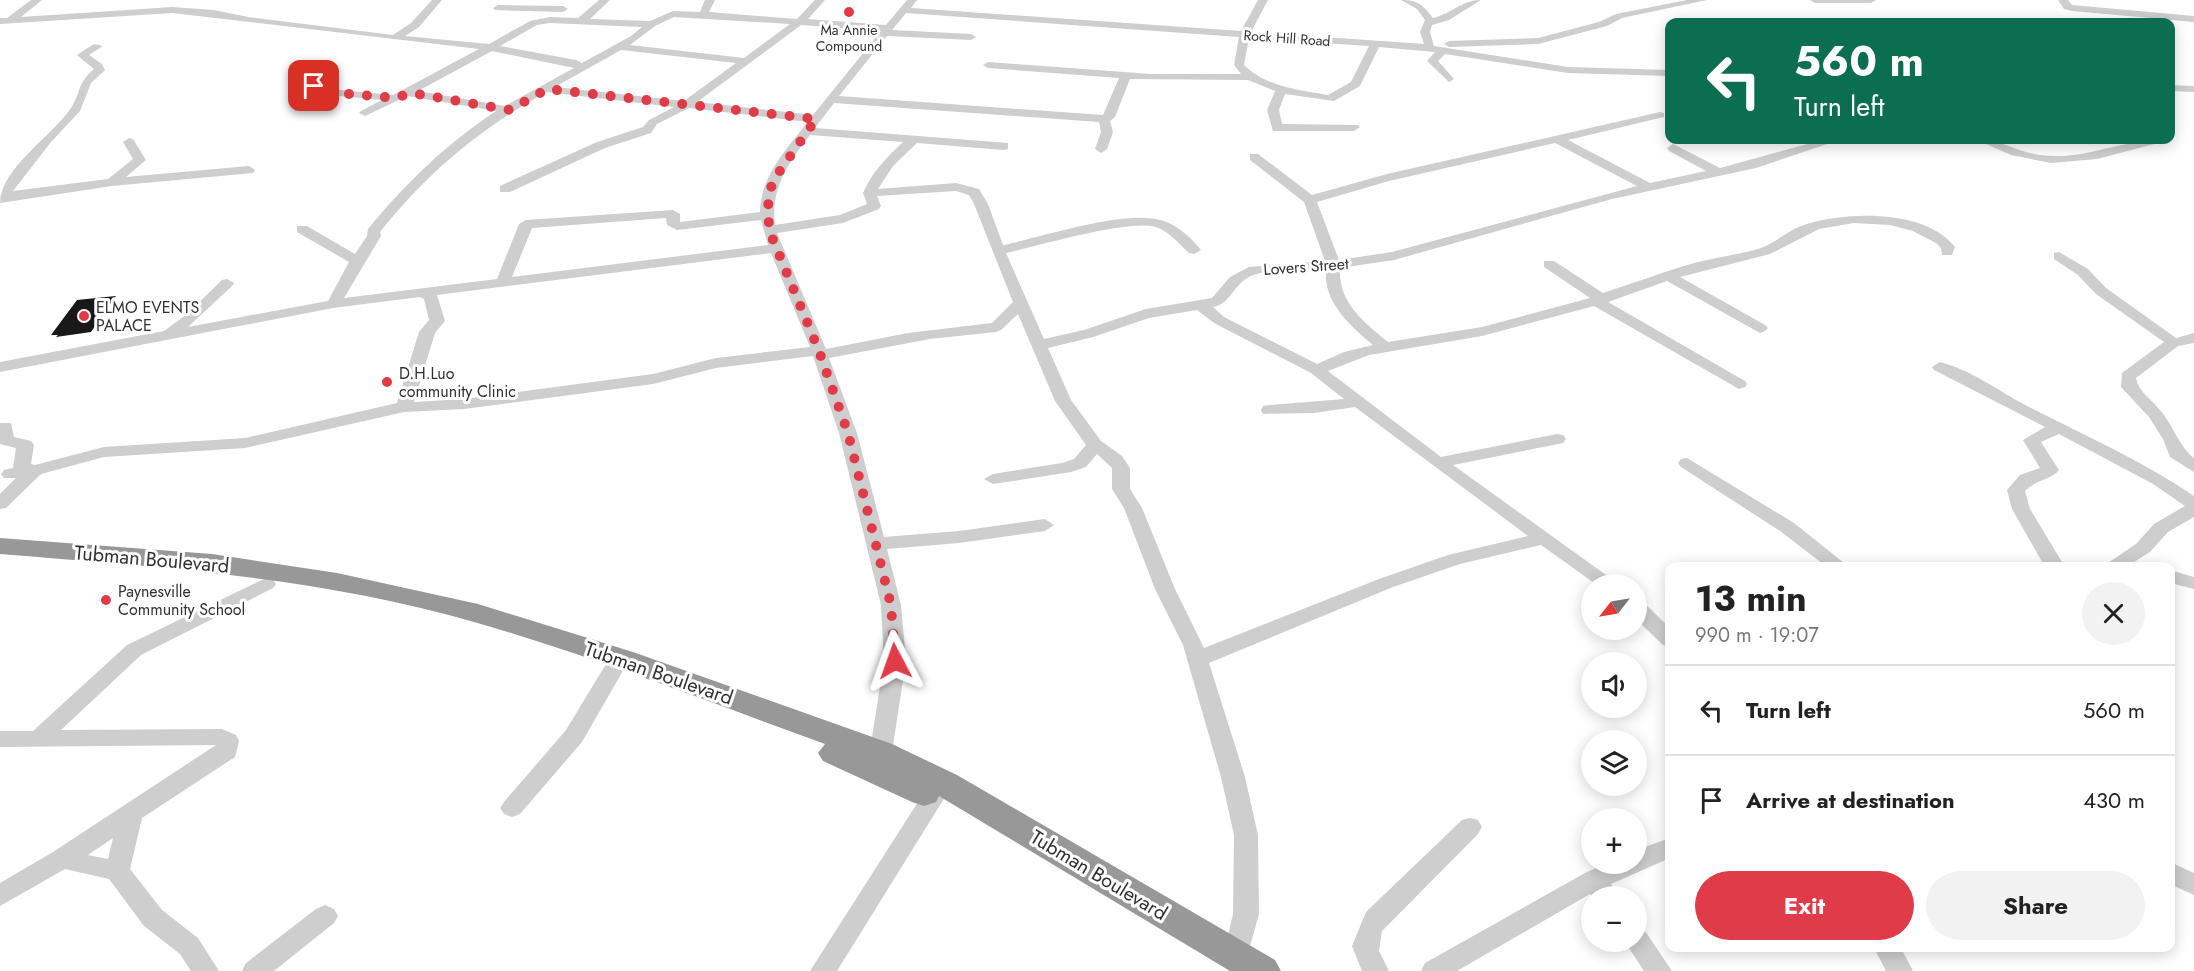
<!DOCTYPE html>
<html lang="en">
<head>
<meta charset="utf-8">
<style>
	body { margin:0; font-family:Jost,sans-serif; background:#f2f2f2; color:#222; height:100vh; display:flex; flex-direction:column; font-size:22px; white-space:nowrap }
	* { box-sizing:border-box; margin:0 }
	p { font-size:20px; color:#767676 }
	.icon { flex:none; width:33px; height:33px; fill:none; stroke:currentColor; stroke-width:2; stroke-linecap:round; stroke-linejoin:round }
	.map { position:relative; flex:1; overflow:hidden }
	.details { position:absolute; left:1665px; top:562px; width:510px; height:390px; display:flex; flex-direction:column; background:#fff; border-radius:12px; box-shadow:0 3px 15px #0003 }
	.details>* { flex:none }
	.guide { position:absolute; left:1665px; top:18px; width:510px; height:126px; border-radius:12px; box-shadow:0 3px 15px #0003; background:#0b6e4f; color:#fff; overflow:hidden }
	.needle { width:39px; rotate:239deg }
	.buttons { position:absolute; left:1581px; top:574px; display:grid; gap:12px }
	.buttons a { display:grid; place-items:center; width:66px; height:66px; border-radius:50%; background:#fff; box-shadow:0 3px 15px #0003; font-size:30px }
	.pin { position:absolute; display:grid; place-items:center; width:51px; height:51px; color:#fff; margin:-26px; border-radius:12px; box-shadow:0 3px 9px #0006 }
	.me { position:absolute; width:66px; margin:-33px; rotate:356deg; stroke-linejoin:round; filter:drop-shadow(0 0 4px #0008) }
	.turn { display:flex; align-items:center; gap:21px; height:126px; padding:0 30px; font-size:27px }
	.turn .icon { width:78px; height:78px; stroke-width:2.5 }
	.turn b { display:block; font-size:42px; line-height:51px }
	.round { display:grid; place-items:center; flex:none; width:63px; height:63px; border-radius:32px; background:#f2f2f2 }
	.overview { display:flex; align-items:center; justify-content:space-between; height:102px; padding:0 30px }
	h1 { font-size:36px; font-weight:700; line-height:45px }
	.primary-button { display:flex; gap:12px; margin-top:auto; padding:12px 30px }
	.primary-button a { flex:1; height:69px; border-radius:36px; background:#e03b48; color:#fff; font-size:24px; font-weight:700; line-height:69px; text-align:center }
	.primary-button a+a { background:#f2f2f2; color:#222 }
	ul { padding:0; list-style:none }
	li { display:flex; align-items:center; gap:18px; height:90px; padding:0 30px; border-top:2px solid #e0e0e0 }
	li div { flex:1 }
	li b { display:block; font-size:22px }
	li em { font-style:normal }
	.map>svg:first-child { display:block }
</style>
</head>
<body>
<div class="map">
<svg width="2194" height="971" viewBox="0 0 2194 971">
	<rect width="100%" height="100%" fill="#fff"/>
	<!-- building -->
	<polygon fill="#181818" points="116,296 91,332 56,337 58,335 51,335 77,300"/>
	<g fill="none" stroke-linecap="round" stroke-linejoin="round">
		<!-- minor -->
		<g fill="#cecece" fill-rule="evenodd">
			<path d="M31 0H42L21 17 172 7 214 10 248 17 393 35 411 23 432 0H442L419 27 405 36 489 44 530 21 550 17 578 18 599 0H610L590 19 650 21 673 11 700 12 705 0H715L709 12 797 19 815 0H825L808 19 886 25 907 0H917L911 8 1241 31 1258 0H1268L1251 32 1424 44 1420 32 1425 20 1417 9 1401 0C1418 0 1423 5 1433 18 1451 14 1462 0 1481 0L1449 20 1432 25 1430 32 1434 46 1568 67 1670 70V76L1568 73 1445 54 1438 61 1454 79 1449 82 1427 61 1435 52 1379 47 1360 86 1334 101 1285 94 1279 110 1282 124 1358 125 1360 127 1354 131H1273L1267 110 1275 91 1248 80 1130 79 1115 117 1110 121 1113 132 1107 149 1101 153 1095 149 1101 132 1099 122 834 103 815 128 1008 143V149L1004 150 917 143 893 166 878 189 956 183 979 189 988 204 1003 245C1043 237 1122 210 1160 220 1175 223 1192 238 1201 250L1194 254 1189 253C1180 245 1169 231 1156 227 1129 219 1038 246 1006 253L1044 339 1084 330 1146 309 1212 298 1230 277 1249 267 1325 261 1304 202 1250 160V154H1258L1312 195 1387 174 1660 112 1664 113V117L1568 140 1650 183 1706 171 1669 151 1667 148 1673 144 1720 168 1822 140H1839L1756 168 1612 199 1394 260 1340 268C1338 303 1364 322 1388 342L1482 327 1590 298 1544 267V261H1554L1603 293C1634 283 1663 272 1694 263 1716 257 1739 255 1761 248 1775 243 1786 232 1801 226 1842 211 1925 208 1955 247L1952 255H1942L1941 248 1936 243 1913 231 1890 225 1854 223 1819 229 1770 254 1680 277 1765 325 1768 328 1765 331 1760 333 1667 281 1608 302 1745 381 1747 384 1745 387 1739 389 1594 306 1482 336 1369 355 1328 371 1441 457 1557 434 1563 435 1566 439 1563 443 1453 465 1620 585H1597L1541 545 1460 564 1393 587 1209 663 1245 777 1258 835 1259 914 1245 964 1236 967 1227 964 1223 956 1233 914 1234 835 1221 777 1183 645 1155 589 1124 508 1112 489V468L1097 454 1086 467 1071 472 993 484 984 479 993 474 1062 463 1074 459 1086 445 1055 401 1018 314 1001 330 996 332 930 339 829 358 857 433 884 537 959 531 1045 519 1054 525 1045 531 959 543 887 549 901 605 906 661 892 752 882 767 874 769 866 767 863 761 870 750 884 661 881 605 839 433 813 356 716 368 653 384 464 409 404 412 245 448 104 457 41 474 6 508 0 509V494L16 478H4L1 474 4 470 13 468 16 448 0 444V423H11L14 437 31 441 34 445 31 464 35 465 104 447 245 438 397 403 419 332 429 320 424 299 420 297 333 308 0 372V362L164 331 186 315 222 280 227 279 234 283 232 286 188 327 328 301 349 262 297 232V226H307L355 254 367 236 368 229C406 183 446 144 496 111L407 96 365 116 359 113 361 111 382 100 339 96 293 81 298 78 340 90 393 95 479 49 172 13 0 24V18H7ZM906 13 1239 37 1234 65 1241 74H1151L988 62 983 65 988 68 1119 78 1103 115 839 96 887 36 971 40 976 37 971 34 892 30ZM674 17 790 24 744 58 630 45 655 26ZM550 23 642 27 631 36 582 63 576 60 500 46 537 25ZM801 25 881 31 813 115 697 102ZM1249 38 1369 46 1351 82 1328 95C1299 90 1266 87 1244 65ZM621 50 736 63 684 101 555 87ZM492 51 574 68 505 106 418 91ZM546 92 674 107 649 120 643 127 597 142 500 186V192H510L605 148 651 133 657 124 689 108 808 122C787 148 760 177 760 212L680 222V214L673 210 526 220 519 224 497 279 344 298 381 236 380 232C429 171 479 130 546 92ZM810 135 903 142C887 157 872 172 863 193L867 204 840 215 775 225C770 189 789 162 810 135ZM1555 143 1637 186 1392 252 1339 260 1317 202 1389 181ZM956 191 969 195 974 204 1013 302 992 323 908 333 826 349 777 233 843 223 879 209 881 206 877 196ZM666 218 667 225 677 230 761 220 768 245 512 277 532 228ZM771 253 810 347 716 358 653 374 464 399 414 402 435 333 445 321 437 295ZM1326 269C1323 303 1350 325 1373 345L1344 352 1317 364 1224 317 1213 307C1231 304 1234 283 1251 276 1269 268 1306 270 1326 269ZM1197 310 1214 323 1311 373 1344 399 1269 405 1263 406 1261 410 1263 414 1314 413 1355 407 1528 536 1448 555 1379 579 1204 648 1175 589 1142 508 1130 489V468L1122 456 1101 441 1071 400 1048 348 1093 337 1149 318Z"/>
			<polygon points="1687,0 1707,0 1622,18 1607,26 1538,44 1449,47 1444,44 1449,41 1538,38 1599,22 1616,14"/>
			<polygon points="1810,0 1876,0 1871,3 1815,3"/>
			<polygon points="2058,0 2068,0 2072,5 2194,16 2194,22 2072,11 2064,9"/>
			<polygon points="498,5 563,6 568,9 563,12 495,10 493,8"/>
			<path d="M94 44 103 46 89 55 102 64 105 70 91 83 80 111 51 142 13 191 108 179 133 159 123 142 129 138 133 139 146 160 126 177 249 166 255 170 253 173 112 186 0 203C0 169 53 135 71 108 82 91 76 85 94 69L77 55Z"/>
			<polygon points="2170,85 2194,86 2194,92 2170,91"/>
			<path d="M1977 140C1994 138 2009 147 2026 152 2043 157 2063 157 2081 154 2097 152 2152 135 2162 142L2097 159 2051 163 2011 155Z"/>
			<path d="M2059 252 2088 269 2106 288 2176 338 2194 333V343L2178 346 2136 378C2138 391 2150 398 2158 408 2173 423 2178 446 2194 458V472L2170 457 2163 439 2149 417 2121 387 2122 373 2164 342 2096 294 2078 275 2054 259V253Z"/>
			<path d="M1940 362C1971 370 1999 391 2027 406 2083 435 2141 460 2194 496V517L2168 532 2150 552 2126 567H2102L2136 544 2154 524 2185 506 2153 484 2059 434 2041 442 2059 470C2051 480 2035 480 2025 491L2030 509 2065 567H2045L2012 509 2007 490 2020 475 2040 468 2023 440 2045 427 1934 370 1932 367Z"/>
			<polygon points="1687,458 1794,523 1849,567 1827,567 1780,531 1681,467 1678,463 1681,459"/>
			<polygon points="2170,570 2194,577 2194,589 2170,583"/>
			<path d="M266 578 273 580 276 584 273 588 141 655 61 730 222 729 236 735 239 741 235 757 142 818 130 869 162 910 198 938 219 971H191L180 954 144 926 109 879 65 869 0 906V883L53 852 216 745 0 747V731H33L127 645ZM113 838 108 859 88 855Z"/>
			<polygon points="1636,601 1643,602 1670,628 1670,647 1663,645 1636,619"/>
			<polygon points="613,662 620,664 624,669 582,742 520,814 512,817 504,814 500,808 504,802 566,730 606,664"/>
			<polygon points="933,788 941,791 945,797 837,971 810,971 925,791"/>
			<polygon points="1470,818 1478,820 1482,827 1478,834 1382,931 1379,951 1389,971 1362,971 1352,946 1366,912 1462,820"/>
			<polygon points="1670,838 1670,858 1611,884 1619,897 1592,897 1590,894 1457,971 1421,971 1425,963 1585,873 1605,864 1636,864 1636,850"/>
			<polygon points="2170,862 2194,873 2194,895 2170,884"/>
			<polygon points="325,905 334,909 338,916 334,923 274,971 242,971 246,963 316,909"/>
			<polygon points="1636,928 1645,931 1672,971 1644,971 1625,942 1636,942"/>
			<polygon points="1874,948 1901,948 1913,971 1886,971"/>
		</g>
		<!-- highway -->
		<path fill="#989898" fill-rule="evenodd" d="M0 538 212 554 337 573 478 604 633 652 892 744 957 775 1275 960 1281 971H1230L939 796 936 802 924 806 912 802 823 761 818 753 825 744C709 702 593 656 474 622 320 577 159 567 0 554Z"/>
	</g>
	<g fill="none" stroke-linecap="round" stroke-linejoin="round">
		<!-- route -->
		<polyline stroke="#e03b48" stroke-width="10" stroke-dasharray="0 18" points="314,86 339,93 395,98 411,93 510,110 547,89 816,119 775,178 768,195 769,230 819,351 848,433 891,605 895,661"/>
	</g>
	<!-- markers -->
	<g fill="#e03b48" stroke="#fff" stroke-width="2">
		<circle cx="849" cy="12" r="6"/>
		<circle cx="84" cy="316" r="6"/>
		<circle cx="387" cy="382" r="6"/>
		<circle cx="106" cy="600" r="6"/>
	</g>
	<g text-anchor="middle" stroke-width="6" stroke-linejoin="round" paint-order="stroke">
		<!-- far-poi labels -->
		<g font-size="14" fill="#313131" stroke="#fff">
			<text x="849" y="35">Ma Annie<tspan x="849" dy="16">Compound</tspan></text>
		</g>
		<!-- far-street labels -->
		<g font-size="14" fill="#313131" stroke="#fff">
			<text transform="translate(1287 38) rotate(4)" y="5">Rock Hill Road</text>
		</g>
		<!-- street labels -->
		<g font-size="16" fill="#313131" stroke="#fff">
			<text transform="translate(1306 266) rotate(-4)" y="6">Lovers Street</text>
		</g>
		<!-- poi labels -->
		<g font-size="16" fill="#313131" stroke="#fff" text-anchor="start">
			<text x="96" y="313">ELMO EVENTS<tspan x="96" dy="18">PALACE</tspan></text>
			<text x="399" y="379">D.H.Luo<tspan x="399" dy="18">community Clinic</tspan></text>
			<text x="118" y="597">Paynesville<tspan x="118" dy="18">Community School</tspan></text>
		</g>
		<!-- near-street labels -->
		<g font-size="20" fill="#313131" stroke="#fff">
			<text transform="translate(152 559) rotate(5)" y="7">Tubman Boulevard</text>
			<text transform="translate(659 673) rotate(19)" y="7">Tubman Boulevard</text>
			<text transform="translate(1099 875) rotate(31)" y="7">Tubman Boulevard</text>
		</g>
	</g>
</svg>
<div class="buttons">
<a><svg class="needle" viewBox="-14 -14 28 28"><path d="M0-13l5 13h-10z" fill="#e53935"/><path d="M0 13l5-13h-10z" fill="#767676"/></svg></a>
<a><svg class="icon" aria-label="sound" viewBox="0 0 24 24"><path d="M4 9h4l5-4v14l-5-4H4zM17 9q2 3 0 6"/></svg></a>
<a><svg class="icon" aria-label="layers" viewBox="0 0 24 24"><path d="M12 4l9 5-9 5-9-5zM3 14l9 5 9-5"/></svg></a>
<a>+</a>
<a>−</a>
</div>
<div class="pin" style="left:314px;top:86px;background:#d93025"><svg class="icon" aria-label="arrive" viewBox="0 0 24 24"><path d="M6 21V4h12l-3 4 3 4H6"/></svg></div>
<svg class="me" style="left:895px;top:661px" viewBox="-20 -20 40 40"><path d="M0-17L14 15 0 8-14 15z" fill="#e03b48" stroke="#fff" stroke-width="4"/></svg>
<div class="guide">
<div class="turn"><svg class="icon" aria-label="left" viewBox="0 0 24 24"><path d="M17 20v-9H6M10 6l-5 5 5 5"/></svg><div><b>560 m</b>Turn left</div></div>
</div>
<section class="details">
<div class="overview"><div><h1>13 min</h1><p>990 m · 19:07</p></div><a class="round"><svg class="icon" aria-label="close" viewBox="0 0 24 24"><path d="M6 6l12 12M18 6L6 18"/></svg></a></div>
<ul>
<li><svg class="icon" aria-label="left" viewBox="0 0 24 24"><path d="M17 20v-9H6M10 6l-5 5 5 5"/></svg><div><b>Turn left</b></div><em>560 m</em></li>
<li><svg class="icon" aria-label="arrive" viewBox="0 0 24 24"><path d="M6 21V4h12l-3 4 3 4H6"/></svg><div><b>Arrive at destination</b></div><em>430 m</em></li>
</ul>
<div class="primary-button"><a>Exit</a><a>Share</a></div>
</section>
</div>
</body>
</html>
